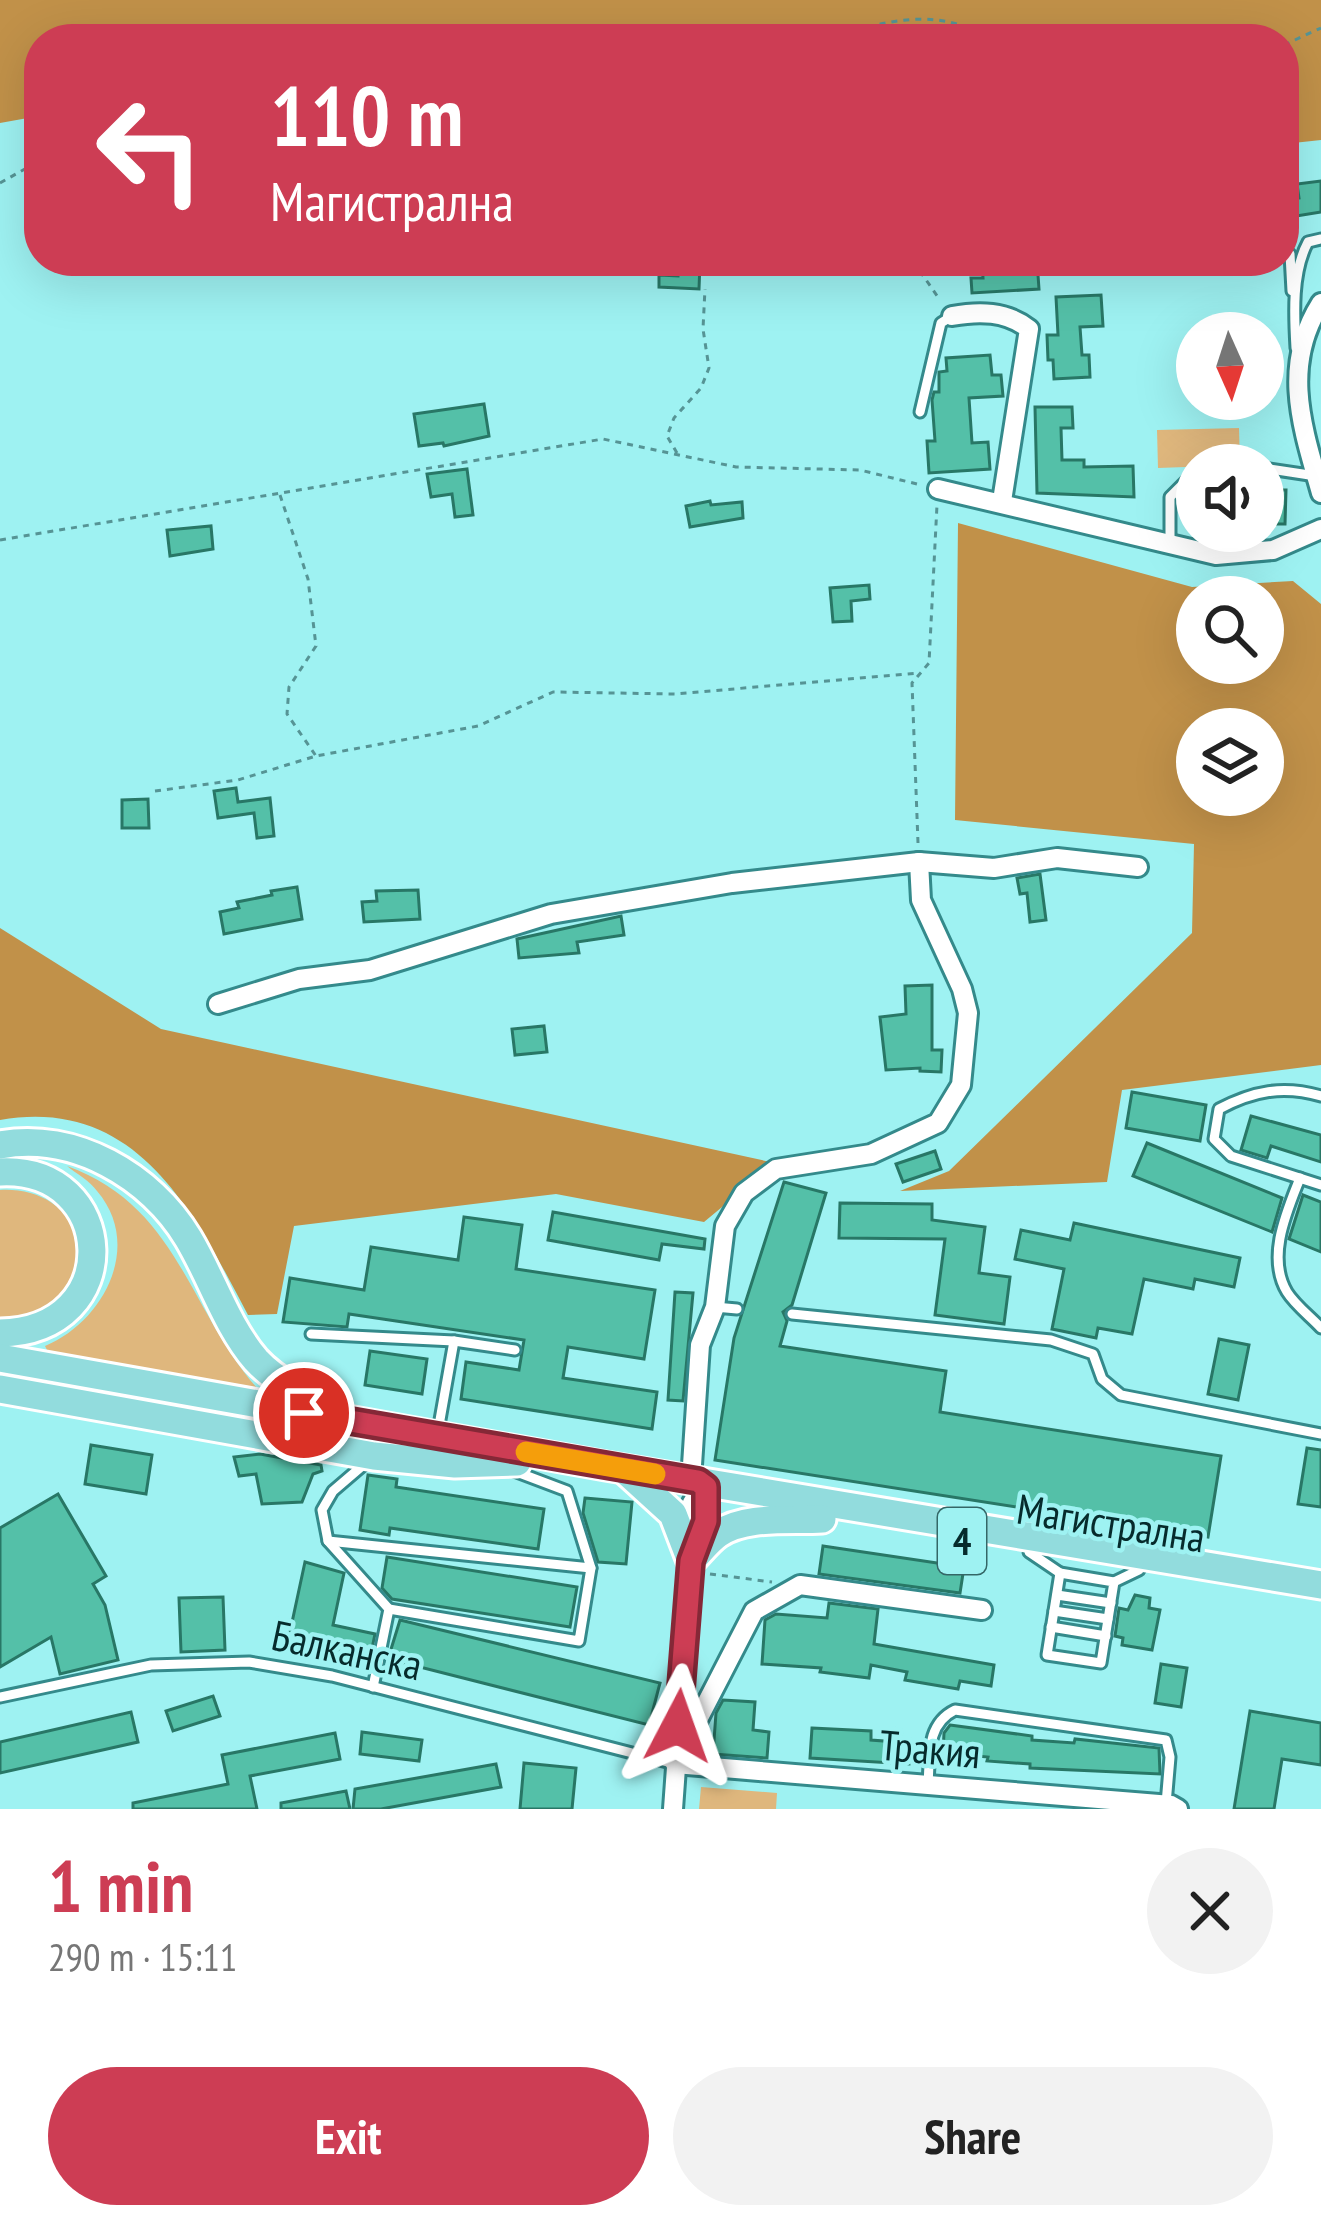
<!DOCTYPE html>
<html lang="en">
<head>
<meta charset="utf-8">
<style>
	body { margin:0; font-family:"PT Sans Narrow",sans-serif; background:#f2f2f2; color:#222; height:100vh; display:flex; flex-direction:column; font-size:45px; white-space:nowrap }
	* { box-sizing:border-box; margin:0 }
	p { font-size:39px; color:#767676 }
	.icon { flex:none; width:66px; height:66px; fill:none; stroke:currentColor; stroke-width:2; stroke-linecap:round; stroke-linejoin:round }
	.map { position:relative; height:1809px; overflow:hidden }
	.details { display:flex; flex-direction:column; background:#fff; flex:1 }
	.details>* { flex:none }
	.top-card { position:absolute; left:24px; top:24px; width:1275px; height:252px; border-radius:48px; box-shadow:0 12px 48px #0002; background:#cd3d54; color:#fff; overflow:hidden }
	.needle { width:78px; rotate:177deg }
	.buttons { position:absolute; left:1176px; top:312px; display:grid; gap:24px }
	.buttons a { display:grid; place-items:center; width:108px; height:108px; border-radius:50%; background:#fff; box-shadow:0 12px 48px #0002; font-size:60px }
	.pin { position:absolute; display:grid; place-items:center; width:102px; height:102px; color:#fff; margin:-51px; border:6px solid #fff; border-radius:50%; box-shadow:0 3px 12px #0007 }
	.me { position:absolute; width:132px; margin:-66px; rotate:4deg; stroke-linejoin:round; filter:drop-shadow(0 0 9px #0008) }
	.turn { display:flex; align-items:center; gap:42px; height:252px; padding:0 48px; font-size:54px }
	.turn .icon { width:156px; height:156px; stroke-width:2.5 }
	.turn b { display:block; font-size:84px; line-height:102px }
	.round { display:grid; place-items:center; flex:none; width:126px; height:126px; border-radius:63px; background:#f2f2f2 }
	.head { display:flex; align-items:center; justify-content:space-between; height:204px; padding:0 48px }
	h1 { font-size:72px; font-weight:800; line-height:90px; color:#cd3d54 }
	.primary-button { display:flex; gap:24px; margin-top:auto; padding:24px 48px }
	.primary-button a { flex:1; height:138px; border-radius:72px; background:#cd3d54; color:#fff; font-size:48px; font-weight:800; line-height:138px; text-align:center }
	.primary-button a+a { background:#f2f2f2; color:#222 }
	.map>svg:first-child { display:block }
</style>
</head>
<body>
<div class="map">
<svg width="1321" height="1809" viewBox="0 0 1321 1809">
	<rect width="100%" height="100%" fill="#9ef2f2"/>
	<!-- green -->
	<g fill="#dfb77d">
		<polygon points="1239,428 1240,465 1158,468 1157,430"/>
		<path d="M67 1166C178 1206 188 1309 257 1388L49 1354 45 1346C103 1322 144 1246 97 1191 90 1181 77 1174 67 1166Z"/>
		<path d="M0 1190C36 1188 71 1205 78 1244 81 1261 73 1284 70 1301L0 1327Z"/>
		<polygon points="701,1787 777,1793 776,1809 699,1809"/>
	</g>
	<!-- forest -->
	<g fill="#c19149" fill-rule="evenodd">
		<polygon points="0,0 1321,0 1321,140 1284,144 1284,39 39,39 39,116 0,123"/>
		<path d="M958 523 1192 587 1293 581 1321 604V1065L1122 1090 1107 1182 900 1191 949 1171 1192 933 1194 844 955 820ZM1197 597H1263V663H1197ZM1197 729H1263V795H1197Z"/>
		<path d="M0 928 161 1029 775 1163 704 1222 556 1194 294 1226 277 1314 248 1315C194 1213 138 1096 0 1120Z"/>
	</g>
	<!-- building -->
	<g fill="#54c0a8" stroke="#287766" stroke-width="3">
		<polygon points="1321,181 1321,212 1284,218 1284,200 1299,198 1297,184"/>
		<polygon points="679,261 700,262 699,289 659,287 659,275 678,276"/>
		<polygon points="982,261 1037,261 1039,289 972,293 971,278 983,278"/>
		<polygon points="1101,295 1103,326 1080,327 1082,355 1089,355 1090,377 1054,379 1053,360 1048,360 1047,335 1058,335 1056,297"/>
		<polygon points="990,355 992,375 1001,375 1003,396 969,398 972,443 988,442 990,469 929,473 927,441 935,441 932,400 934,392 939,392 939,372 947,371 946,358"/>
		<polygon points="484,404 489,436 444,446 443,443 419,446 414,414"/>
		<polygon points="1035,407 1072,407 1073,428 1061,428 1062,460 1084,460 1084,467 1133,466 1134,497 1037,493"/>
		<polygon points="467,469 473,515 455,517 452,494 431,497 427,474"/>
		<polygon points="1263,490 1286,490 1285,524 1263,524"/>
		<polygon points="710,501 711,505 742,502 743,518 690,527 686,506"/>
		<polygon points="211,526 213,549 170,556 167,530"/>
		<polygon points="869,585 870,599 851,601 852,621 833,622 830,588"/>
		<polygon points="236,788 238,802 270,798 274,836 257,838 254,813 218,818 214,791"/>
		<polygon points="148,799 149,828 122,828 122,800"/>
		<polygon points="1040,874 1046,920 1030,922 1027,893 1020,894 1017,878"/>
		<polygon points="297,887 302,919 224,934 220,912 239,908 237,902 272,895 271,891"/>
		<polygon points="418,890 420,919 364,922 362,902 377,901 376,891"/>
		<polygon points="621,916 624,935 577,942 579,953 519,958 517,939"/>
		<polygon points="932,985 932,1050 942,1050 941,1072 920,1071 920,1068 886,1070 880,1017 906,1014 905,986"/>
		<polygon points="544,1026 547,1052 515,1055 512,1029"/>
		<polygon points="1132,1092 1206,1105 1200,1141 1126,1128"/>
		<polygon points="1251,1116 1321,1135 1321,1162 1271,1146 1267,1158 1241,1150"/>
		<polygon points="1147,1143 1282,1198 1272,1232 1133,1176"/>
		<polygon points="935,1151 941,1169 903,1182 896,1164"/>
		<polygon points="784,1182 826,1193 792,1305 783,1312 787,1321 780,1346 946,1371 940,1412 1221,1456 1208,1537 715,1460 734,1338"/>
		<polygon points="1303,1195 1321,1202 1321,1252 1289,1239"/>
		<polygon points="840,1203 932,1204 932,1220 985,1227 979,1273 1010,1277 1004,1324 935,1315 945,1239 839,1238"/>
		<polygon points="553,1212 705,1239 704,1249 662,1244 659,1260 548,1240"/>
		<polygon points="464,1217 522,1225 516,1269 655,1290 644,1359 568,1347 563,1378 657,1392 652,1429 461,1399 466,1362 519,1370 524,1340 349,1314 347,1327 283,1322 290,1278 364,1290 371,1247 458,1260"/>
		<polygon points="1074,1223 1240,1258 1234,1287 1195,1279 1193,1289 1144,1279 1132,1334 1098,1328 1096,1338 1052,1329 1064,1269 1015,1259 1021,1230 1070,1240"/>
		<polygon points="675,1292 693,1293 683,1401 668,1400"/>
		<polygon points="1219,1339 1249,1345 1238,1400 1208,1394"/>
		<polygon points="370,1351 427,1359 422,1394 365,1385"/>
		<polygon points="91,1445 152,1455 146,1494 85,1484"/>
		<polygon points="1307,1448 1321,1450 1321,1507 1298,1504"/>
		<polygon points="260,1454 321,1465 322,1471 313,1474 302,1502 262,1504 256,1474 239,1476 234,1457"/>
		<polygon points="368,1475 397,1479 396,1487 544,1509 538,1549 390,1528 389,1535 360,1530"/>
		<polygon points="58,1494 106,1576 93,1584 105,1605 118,1660 60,1674 51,1637 0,1667 0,1528"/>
		<polygon points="585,1498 632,1502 626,1564 598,1562 583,1513"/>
		<polygon points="823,1546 964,1567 960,1593 819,1574"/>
		<polygon points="387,1557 577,1587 570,1627 392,1599 382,1588"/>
		<polygon points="305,1562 344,1573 333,1625 375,1634 370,1658 288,1641"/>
		<polygon points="1135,1595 1150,1598 1149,1608 1160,1610 1152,1650 1122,1645 1123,1638 1115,1636 1119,1608 1128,1610"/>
		<polygon points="223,1597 225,1650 181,1652 179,1598"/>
		<polygon points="829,1603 878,1609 874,1644 994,1665 991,1686 960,1681 958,1689 905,1680 907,1672 871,1665 869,1678 820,1672 821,1668 762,1664 765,1620 776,1614 827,1618"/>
		<polygon points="400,1620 660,1683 649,1725 388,1659"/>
		<polygon points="1161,1664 1187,1668 1181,1707 1155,1703"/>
		<polygon points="213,1696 220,1716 173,1731 166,1711"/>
		<polygon points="723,1700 755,1702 753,1730 769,1732 767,1758 713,1754 716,1713"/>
		<polygon points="1250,1711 1321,1723 1321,1765 1282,1759 1274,1809 1234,1809"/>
		<polygon points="131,1712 138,1742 0,1773 0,1742"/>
		<polygon points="950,1725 1032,1736 1032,1740 1074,1743 1075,1739 1159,1748 1160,1774 1030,1768 1030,1764 987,1761 988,1757 943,1753 944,1733"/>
		<polygon points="812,1728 871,1731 871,1740 910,1743 909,1764 810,1758"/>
		<polygon points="362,1732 422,1740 419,1761 360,1754"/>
		<polygon points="335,1733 340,1759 250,1776 257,1809 133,1809 133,1803 228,1784 222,1755"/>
		<polygon points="524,1763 576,1768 572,1809 520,1809"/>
		<polygon points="496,1764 501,1787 381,1809 353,1809 355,1789"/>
		<polygon points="346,1791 350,1809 281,1809 281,1803"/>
	</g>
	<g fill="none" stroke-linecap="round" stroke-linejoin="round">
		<defs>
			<g id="service">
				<polyline points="1284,255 1290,254 1292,291"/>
				<polyline points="1223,263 1240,261"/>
				<path d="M1296 348C1294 314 1292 272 1308 242L1321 239"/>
				<polyline points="920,412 941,323 952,316"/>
				<polyline points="1263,468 1316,476"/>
				<polyline points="1170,545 1170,497 1191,476 1197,475"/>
				<path d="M1321 1096C1283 1085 1253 1091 1219 1109L1214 1139 1231 1156 1321 1185"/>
				<path d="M1300 1178C1287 1211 1266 1257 1287 1292 1295 1305 1311 1317 1321 1328"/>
				<polyline points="715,1307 737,1309"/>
				<polyline points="792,1314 1051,1340 1093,1354 1102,1379 1121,1395 1321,1434"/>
				<polyline points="311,1334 454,1341 515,1350"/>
				<polyline points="438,1431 454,1341"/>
				<polyline points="368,1461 333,1491 322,1510 328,1541 389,1609 373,1687"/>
				<polyline points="328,1541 591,1568"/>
				<polyline points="1029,1552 1060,1573"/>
				<polyline points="1114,1582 1101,1663 1047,1655 1060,1573 1114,1582 1139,1570"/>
				<polyline points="1057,1595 1111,1603"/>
				<polyline points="389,1609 579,1641 591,1568 567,1491 514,1471"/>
				<polyline points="1054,1611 1108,1619"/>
				<polyline points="1051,1627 1106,1636"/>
				<polyline points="0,1697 151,1665 249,1662 332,1676 675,1764"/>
				<path d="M928 1785C930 1756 926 1724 955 1710L1166 1740 1170 1757 1166 1804"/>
			</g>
			<g id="minor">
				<path d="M1321 303C1281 366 1302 426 1321 493"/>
				<path d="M952 316C979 311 1006 311 1029 329L1002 501"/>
				<polyline points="938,489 1216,555 1273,550 1321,529"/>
				<polyline points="218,1004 299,979 370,970 551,914 732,883 919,862 994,868 1057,858 1138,867"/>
				<polyline points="691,1480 700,1345 715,1307 725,1226 744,1193 776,1169 871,1154 938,1123 961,1085 968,1013 962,989 921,900 919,862"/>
				<polyline points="695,1551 708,1508 706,1487 699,1482"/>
				<polyline points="982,1610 800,1585 754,1611 675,1764 1171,1805 1178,1809"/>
				<path d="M673 1809 691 1561C688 1532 679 1497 713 1486"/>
			</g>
			<g id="primary">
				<path d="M0 1145C74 1131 151 1176 188 1238 212 1278 226 1325 256 1360 277 1383 307 1396 335 1407"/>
				<path d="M0 1172C118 1166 127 1331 0 1333"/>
				<polyline points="0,1358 606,1466 1321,1585"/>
				<polyline points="0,1389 374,1456 455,1464 517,1462"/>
				<path d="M628 1473 673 1514 691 1561C700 1552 708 1541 718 1534 745 1515 791 1521 822 1519"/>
			</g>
		</defs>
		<!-- service casing -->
		<use href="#service" stroke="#348a8b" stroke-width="15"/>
		<!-- minor casing -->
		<use href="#minor" stroke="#348a8b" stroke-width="24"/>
		<!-- primary casing -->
		<use href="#primary" stroke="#fff" stroke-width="33"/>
		<!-- path -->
		<g stroke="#569495" stroke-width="3" stroke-dasharray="6 6" stroke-linecap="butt">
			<path d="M834 39C882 19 944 7 988 39"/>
			<polyline points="1284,45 1321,28"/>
			<polyline points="0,183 39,161"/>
			<polyline points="913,261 940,300"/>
			<polyline points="677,453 667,436 674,418 701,388 709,368 703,329 705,289"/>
			<polyline points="280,495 308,579 316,646 289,687 287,714 316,756"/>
			<polyline points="0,540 603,439 736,467 860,470 921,485"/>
			<polyline points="155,791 238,780 316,756 478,726 553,692 675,694 919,673"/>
			<polyline points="918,843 912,683 929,663 937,505"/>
			<polyline points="710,1574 772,1582"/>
		</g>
		<!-- service -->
		<use href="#service" stroke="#fff" stroke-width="9"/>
		<!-- minor -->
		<use href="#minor" stroke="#fff" stroke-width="18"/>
		<!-- primary -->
		<use href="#primary" stroke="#92dcdd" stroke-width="27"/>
	</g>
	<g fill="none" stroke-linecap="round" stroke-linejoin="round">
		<defs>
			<polyline id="route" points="304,1413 698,1481 706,1487 706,1521 691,1561 678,1726"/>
		</defs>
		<!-- route casing -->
		<use href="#route" stroke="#852837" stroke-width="30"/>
		<!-- route -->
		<use href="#route" stroke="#cd3d54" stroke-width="21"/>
		<!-- slow -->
		<polyline stroke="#f59e0b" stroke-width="21" points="526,1452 655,1474"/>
	</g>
	<g text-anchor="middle" stroke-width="9" stroke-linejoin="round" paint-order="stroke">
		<!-- shield labels -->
		<rect fill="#9ef2f2" stroke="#346767" stroke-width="3" x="938" y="1508" width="48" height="66" rx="9"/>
		<g font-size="39" font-weight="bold" fill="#062b2c">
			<text x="962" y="1555">4</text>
		</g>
		<!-- street labels -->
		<g font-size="42" fill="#062b2c" stroke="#9ef2f2">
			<text transform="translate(1111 1523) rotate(9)" y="15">Магистрална</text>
			<text transform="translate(347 1650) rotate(12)" y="15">Балканска</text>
			<text transform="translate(930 1749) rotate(5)" y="15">Тракия</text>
		</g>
	</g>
</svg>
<div class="buttons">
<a><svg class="needle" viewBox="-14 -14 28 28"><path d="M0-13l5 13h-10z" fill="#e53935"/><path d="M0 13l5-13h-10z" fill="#767676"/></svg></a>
<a><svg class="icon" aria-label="sound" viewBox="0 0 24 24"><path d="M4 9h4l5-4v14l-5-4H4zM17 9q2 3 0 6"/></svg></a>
<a><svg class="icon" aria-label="search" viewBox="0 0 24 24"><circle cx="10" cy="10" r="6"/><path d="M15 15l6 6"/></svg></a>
<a><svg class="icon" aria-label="layers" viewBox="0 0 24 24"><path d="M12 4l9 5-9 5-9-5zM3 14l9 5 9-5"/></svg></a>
</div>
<div class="pin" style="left:304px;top:1413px;background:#d93025"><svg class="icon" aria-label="arrive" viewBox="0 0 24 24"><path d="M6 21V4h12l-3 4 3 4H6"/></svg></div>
<svg class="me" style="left:678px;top:1726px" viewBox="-20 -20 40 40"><path d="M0-17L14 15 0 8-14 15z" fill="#cd3d54" stroke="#fff" stroke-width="4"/></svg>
<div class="top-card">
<div class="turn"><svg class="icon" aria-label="left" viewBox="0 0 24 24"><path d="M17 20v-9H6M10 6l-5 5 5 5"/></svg><div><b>110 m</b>Магистрална</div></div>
</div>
</div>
<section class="details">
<div class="head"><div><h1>1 min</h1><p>290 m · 15:11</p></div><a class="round"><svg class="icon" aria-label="close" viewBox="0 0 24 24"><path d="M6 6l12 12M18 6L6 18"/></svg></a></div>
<div class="primary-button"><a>Exit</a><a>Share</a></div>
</section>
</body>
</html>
